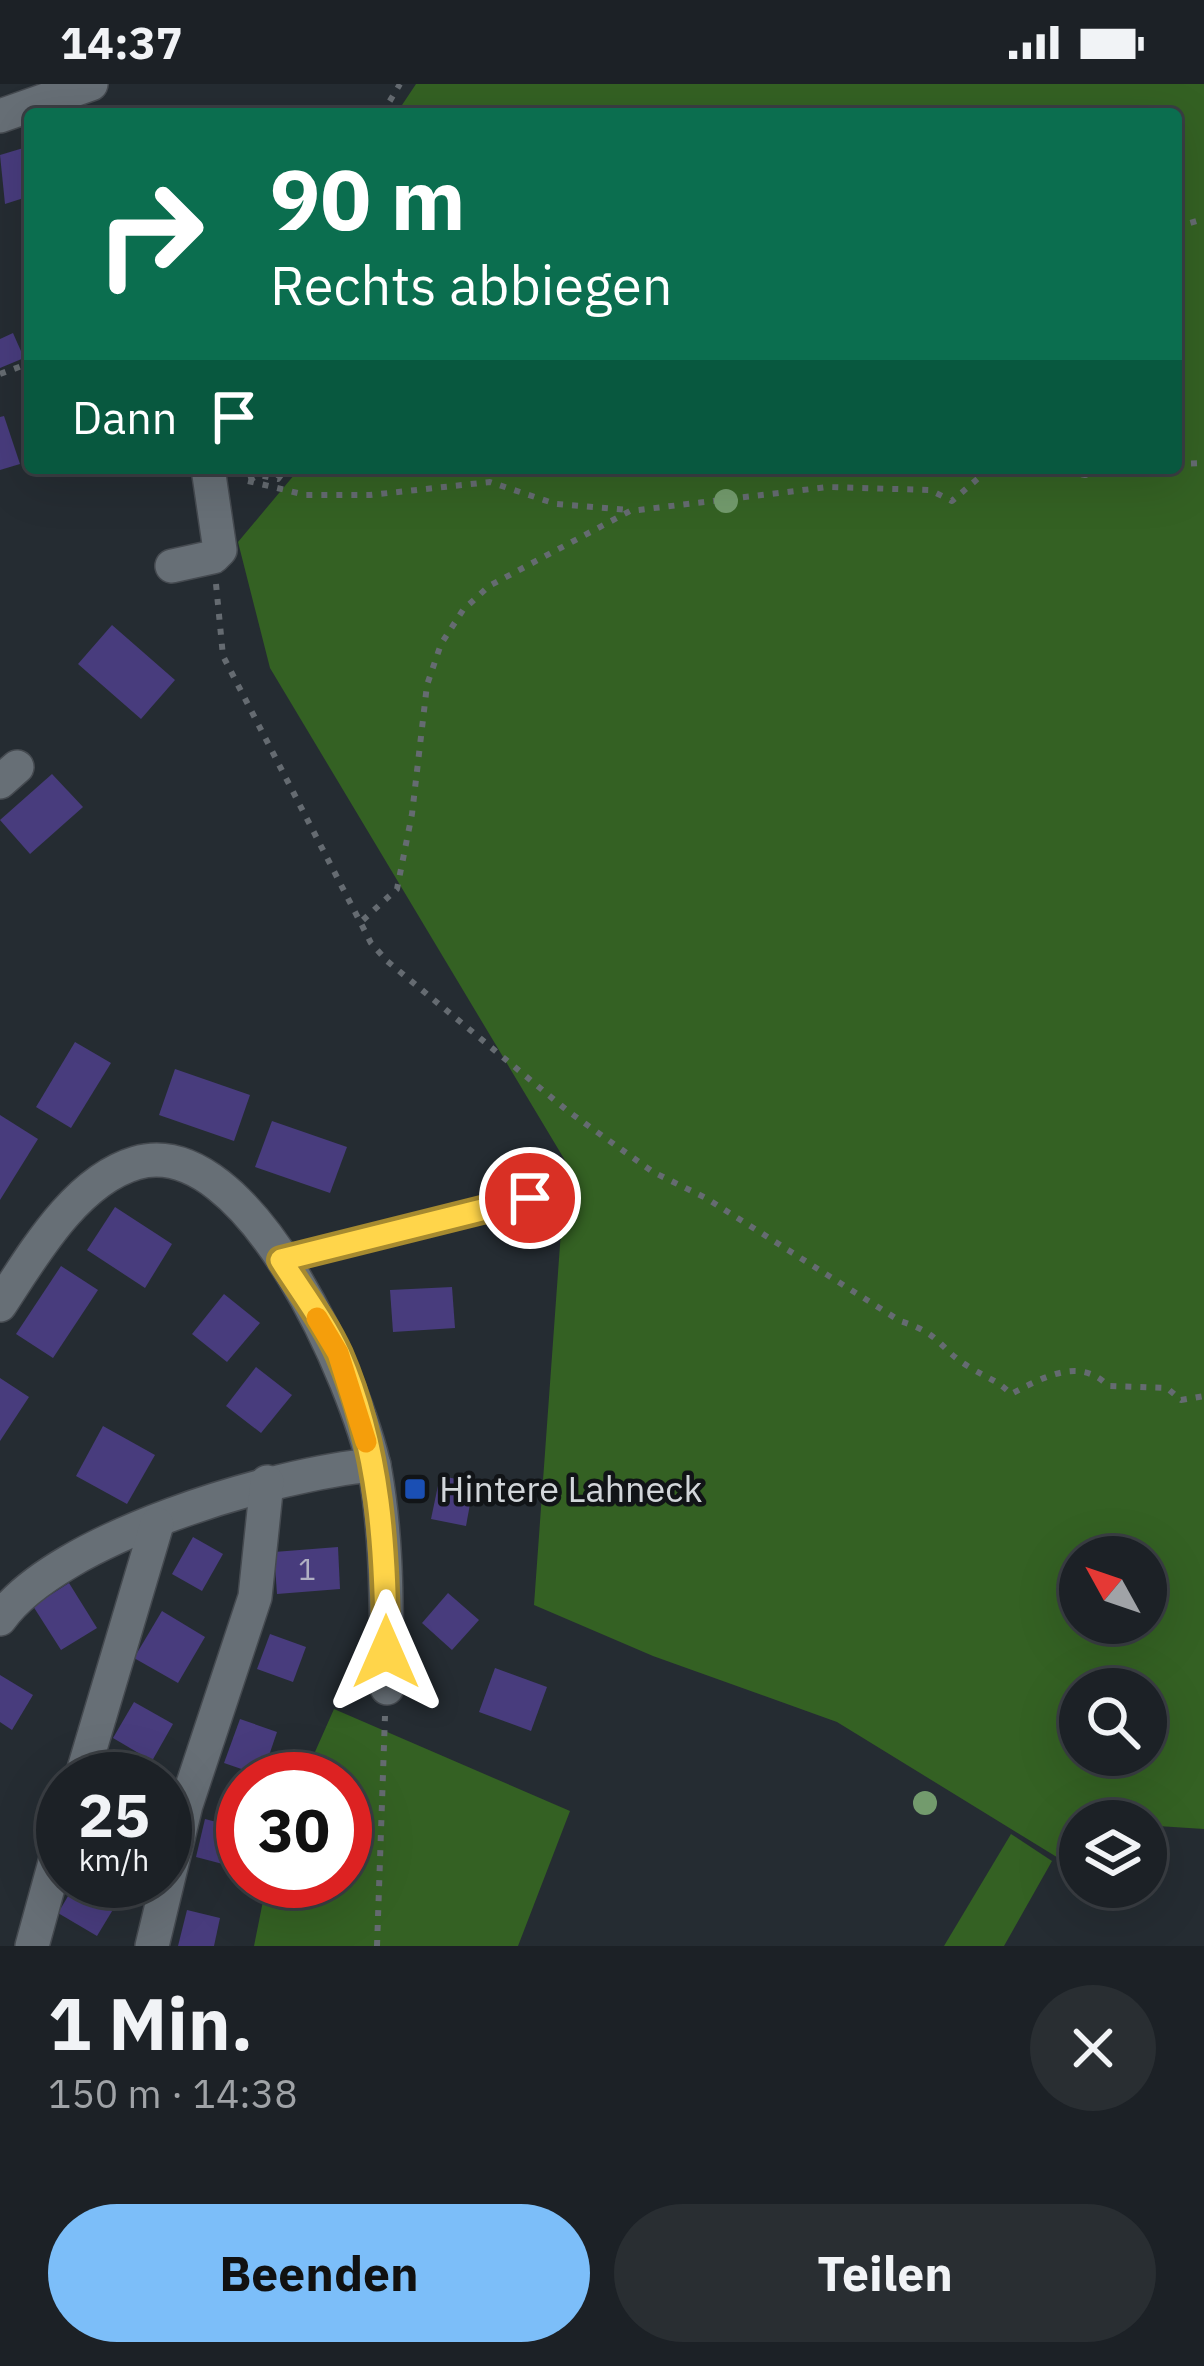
<!DOCTYPE html>
<html lang="de">
<head>
<meta charset="utf-8">
<style>
	body { margin:0; font-family:"IBM Plex Sans",sans-serif; background:#292e32; color:#f1f3f6; height:100vh; display:flex; flex-direction:column; font-size:45px; white-space:nowrap }
	* { box-sizing:border-box; margin:0 }
	p { font-size:39px; color:#a0a3a7 }
	.icon { flex:none; width:66px; height:66px; fill:none; stroke:currentColor; stroke-width:2; stroke-linecap:round; stroke-linejoin:round }
	.map { position:relative; height:1862px; overflow:hidden }
	.drawer { display:flex; flex-direction:column; background:#1c2126; flex:1 }
	.drawer>* { flex:none }
	.guide { position:absolute; left:24px; top:24px; width:1158px; height:366px; border-radius:12px; box-shadow:0 12px 48px #0002,0 0 0 3px #3a3e43; background:#0b6e4f; color:#fff; overflow:hidden }
	.needle { width:78px; rotate:310deg }
	.controls { position:absolute; left:1059px; top:1452px; display:grid; gap:24px }
	.controls a { display:grid; place-items:center; width:108px; height:108px; border-radius:50%; background:#1c2126; box-shadow:0 12px 48px #0002,0 0 0 3px #3a3e43; font-size:60px }
	.speed { position:absolute; left:36px; top:1668px; display:flex; gap:24px; font-size:60px; font-weight:700; text-align:center }
	.speed>* { display:grid; place-content:center; width:156px; height:156px; border-radius:50%; background:#1c2126; box-shadow:0 12px 48px #0002,0 0 0 3px #3a3e43; line-height:1 }
	.speed small { font-size:30px; font-weight:400 }
	.speed .limit { border:18px solid #d22; background:#fff; color:#111 }
	.pin { position:absolute; display:grid; place-items:center; width:102px; height:102px; color:#fff; margin:-51px; border:6px solid #fff; border-radius:50%; box-shadow:0 3px 12px #0007 }
	.me { position:absolute; width:132px; margin:-66px; rotate:0deg; stroke-linejoin:round; filter:drop-shadow(0 0 9px #0008) }
	.turn { display:flex; align-items:center; gap:42px; height:252px; padding:0 48px; font-size:54px }
	.turn .icon { width:156px; height:156px; stroke-width:2.5 }
	.turn b { display:block; font-size:84px; line-height:102px }
	.then { display:flex; align-items:center; height:114px; padding:0 48px; background:#0003; gap:24px; font-size:45px }
	.round { display:grid; place-items:center; flex:none; width:126px; height:126px; border-radius:63px; background:#292e32 }
	.summary { display:flex; align-items:center; justify-content:space-between; height:204px; padding:0 48px }
	h1 { font-size:72px; font-weight:700; line-height:90px }
	.button { display:flex; gap:24px; margin-top:auto; padding:24px 48px }
	.button a { flex:1; height:138px; border-radius:72px; background:#7cbef9; color:#111; font-size:48px; font-weight:700; line-height:138px; text-align:center }
	.button a+a { background:#292e32; color:#f1f3f6 }
	.status { display:flex; justify-content:space-between; align-items:center; height:84px; padding:0 60px; background:#1c2126; direction:ltr }
	.status svg { height:33px; fill:currentColor }
	.map>svg:first-child { display:block }
</style>
</head>
<body>
<div class="status"><b>14:37</b><svg viewBox="0 0 49 12"><path d="M0 12V9h3v3zM5 12V6h3v6zM10 12V3h3v9zM15 12V0h3v12zM26 1h20v11H26zM47 4h2v5h-2z"/></svg></div>
<div class="map">
<svg width="1204" height="1862" viewBox="0 0 1204 1862">
	<rect width="100%" height="100%" fill="#252c32"/>
	<!-- green -->
	<g fill="#346123" fill-rule="evenodd">
		<path d="M416 0H1204V1745L1080 1737V1760L1060 1775 837 1638 653 1572 534 1521 566 1078 270 584 238 458 300 384H1176V30H396ZM1080 1473H1146V1539H1080ZM1146 1605V1671H1080V1605Z"/>
		<polygon points="334,1625 570,1727 518,1862 254,1862 267,1797 345,1797 345,1695 303,1695"/>
		<polygon points="1011,1750 1052,1777 1004,1862 944,1862"/>
	</g>
	<!-- building -->
	<g fill="#483c7d">
		<polygon points="30,62 30,112 5,120 0,71"/>
		<polygon points="13,249 24,274 0,284 0,255"/>
		<polygon points="4,332 20,380 0,386 0,333"/>
		<polygon points="112,541 175,596 141,635 78,580"/>
		<polygon points="52,690 83,723 30,770 0,736"/>
		<polygon points="75,958 111,979 71,1044 36,1023"/>
		<polygon points="175,985 250,1011 234,1057 159,1031"/>
		<polygon points="0,1031 38,1055 0,1116"/>
		<polygon points="272,1037 347,1063 330,1109 255,1083"/>
		<polygon points="115,1123 172,1160 145,1204 87,1166"/>
		<polygon points="61,1182 98,1206 53,1274 16,1250"/>
		<polygon points="452,1203 455,1244 393,1248 390,1206"/>
		<polygon points="224,1210 260,1239 227,1278 192,1250"/>
		<polygon points="256,1283 292,1311 261,1349 226,1322"/>
		<polygon points="0,1294 29,1313 0,1357"/>
		<polygon points="103,1342 155,1371 127,1420 76,1392"/>
		<polygon points="440,1392 474,1398 466,1442 431,1435"/>
		<polygon points="193,1453 223,1470 202,1507 172,1490"/>
		<polygon points="338,1463 340,1505 277,1510 274,1468"/>
		<polygon points="69,1499 97,1544 61,1566 33,1522"/>
		<polygon points="448,1509 479,1536 452,1566 422,1539"/>
		<polygon points="162,1527 205,1553 178,1599 134,1574"/>
		<polygon points="270,1550 306,1563 293,1598 257,1585"/>
		<polygon points="495,1584 547,1603 531,1647 479,1628"/>
		<polygon points="0,1591 33,1611 12,1646 0,1638"/>
		<polygon points="134,1618 173,1640 152,1677 113,1654"/>
		<polygon points="240,1635 277,1648 262,1692 224,1679"/>
		<polygon points="205,1735 243,1745 238,1784 196,1773"/>
		<polygon points="77,1797 103,1797 123,1809 97,1852 58,1829"/>
		<polygon points="187,1826 220,1834 214,1862 178,1862"/>
	</g>
	<g fill="none" stroke-linecap="round" stroke-linejoin="round">
		<defs>
			<polyline id="service" points="281,1176 530,1114"/>
			<g id="minor">
				<polyline points="0,32 91,0"/>
				<polyline points="172,482 213,473 220,466 208,384"/>
				<polyline points="0,698 17,683"/>
				<path d="M0 1221C33 1171 75 1097 136 1079 249 1046 358 1302 375 1387 388 1459 386 1531 387 1604"/>
				<path d="M0 1535C57 1454 276 1389 374 1381"/>
				<polyline points="81,1695 157,1440"/>
				<polyline points="32,1862 63,1749"/>
				<polyline points="152,1862 186,1721 255,1513 267,1398"/>
			</g>
		</defs>
		<!-- service casing -->
		<use href="#service" stroke="#454a50" stroke-width="20"/>
		<!-- minor casing -->
		<use href="#minor" stroke="#454a50" stroke-width="36"/>
		<!-- path -->
		<g stroke="#656b71" stroke-width="6" stroke-dasharray="6 9" stroke-linecap="butt">
			<polyline points="382,30 400,0"/>
			<polyline points="1176,143 1204,135"/>
			<polyline points="0,290 30,279"/>
			<polyline points="1176,380 1204,379"/>
			<polyline points="1052,384 1085,391 1143,384"/>
			<polyline points="249,396 259,391 278,395 286,384"/>
			<polyline points="248,397 306,411 370,411 490,398 556,420 628,426"/>
			<path d="M216 500 223 572 371 859 387 877 569 1028 653 1088 706 1114 900 1237C943 1250 939 1266 971 1284 987 1294 997 1296 1011 1310 1042 1294 1080 1272 1108 1302L1167 1304 1181 1316 1204 1312"/>
			<polyline points="363,836 397,805 412,730 427,601 441,560 463,526 489,502 630,427 828,403 930,406 952,417 990,384"/>
			<polyline points="377,1862 385,1632"/>
		</g>
		<!-- service -->
		<use href="#service" stroke="#676f76" stroke-width="16"/>
		<!-- minor -->
		<use href="#minor" stroke="#676f76" stroke-width="33"/>
	</g>
	<!-- trees -->
	<g fill="#739b6d">
		<circle cx="726" cy="417" r="12"/>
		<circle cx="925" cy="1719" r="12"/>
	</g>
	<g fill="none" stroke-linecap="round" stroke-linejoin="round">
		<defs>
			<path id="route" d="M386 1568C386 1466 380 1365 339 1270 324 1237 300 1206 281 1176L530 1114"/>
		</defs>
		<!-- route casing -->
		<use href="#route" stroke="#a68a30" stroke-width="30"/>
		<!-- route -->
		<use href="#route" stroke="#ffd54a" stroke-width="21"/>
		<!-- slow -->
		<polyline stroke="#f59e0b" stroke-width="21" points="317,1234 338,1269 366,1358"/>
	</g>
	<!-- markers -->
	<rect fill="#1a4fb4" stroke="#111417" stroke-width="4.5" x="403" y="1393" width="24" height="24" rx="6"/>
	<g text-anchor="middle" stroke-width="9" stroke-linejoin="round" paint-order="stroke">
		<!-- number labels -->
		<g font-size="30" fill="#b0b0c3">
			<text x="307" y="1496">1</text>
		</g>
		<!-- poi labels -->
		<g font-size="36" fill="#d2d6da" stroke="#111417" text-anchor="start">
			<text x="439" y="1418">Hintere Lahneck</text>
		</g>
	</g>
</svg>
<div class="controls">
<a><svg class="needle" viewBox="-14 -14 28 28"><path d="M0-13l5 13h-10z" fill="#e53935"/><path d="M0 13l5-13h-10z" fill="#a0a3a7"/></svg></a>
<a><svg class="icon" aria-label="search" viewBox="0 0 24 24"><circle cx="10" cy="10" r="6"/><path d="M15 15l6 6"/></svg></a>
<a><svg class="icon" aria-label="layers" viewBox="0 0 24 24"><path d="M12 4l9 5-9 5-9-5zM3 14l9 5 9-5"/></svg></a>
</div>
<div class="speed"><div>25<small>km/h</small></div><div class="limit">30</div></div>
<div class="pin" style="left:530px;top:1114px;background:#d93025"><svg class="icon" aria-label="arrive" viewBox="0 0 24 24"><path d="M6 21V4h12l-3 4 3 4H6"/></svg></div>
<svg class="me" style="left:386px;top:1568px" viewBox="-20 -20 40 40"><path d="M0-17L14 15 0 8-14 15z" fill="#ffd54a" stroke="#fff" stroke-width="4"/></svg>
<div class="guide">
<div class="turn"><svg class="icon" aria-label="right" viewBox="0 0 24 24"><path d="M7 20v-9h11M14 6l5 5-5 5"/></svg><div><b>90 m</b>Rechts abbiegen</div></div>
<div class="then">Dann<svg class="icon" aria-label="arrive" viewBox="0 0 24 24"><path d="M6 21V4h12l-3 4 3 4H6"/></svg></div>
</div>
</div>
<section class="drawer">
<div class="summary"><div><h1>1 Min.</h1><p>150 m · 14:38</p></div><a class="round"><svg class="icon" aria-label="close" viewBox="0 0 24 24"><path d="M6 6l12 12M18 6L6 18"/></svg></a></div>
<div class="button"><a>Beenden</a><a>Teilen</a></div>
</section>
</body>
</html>
